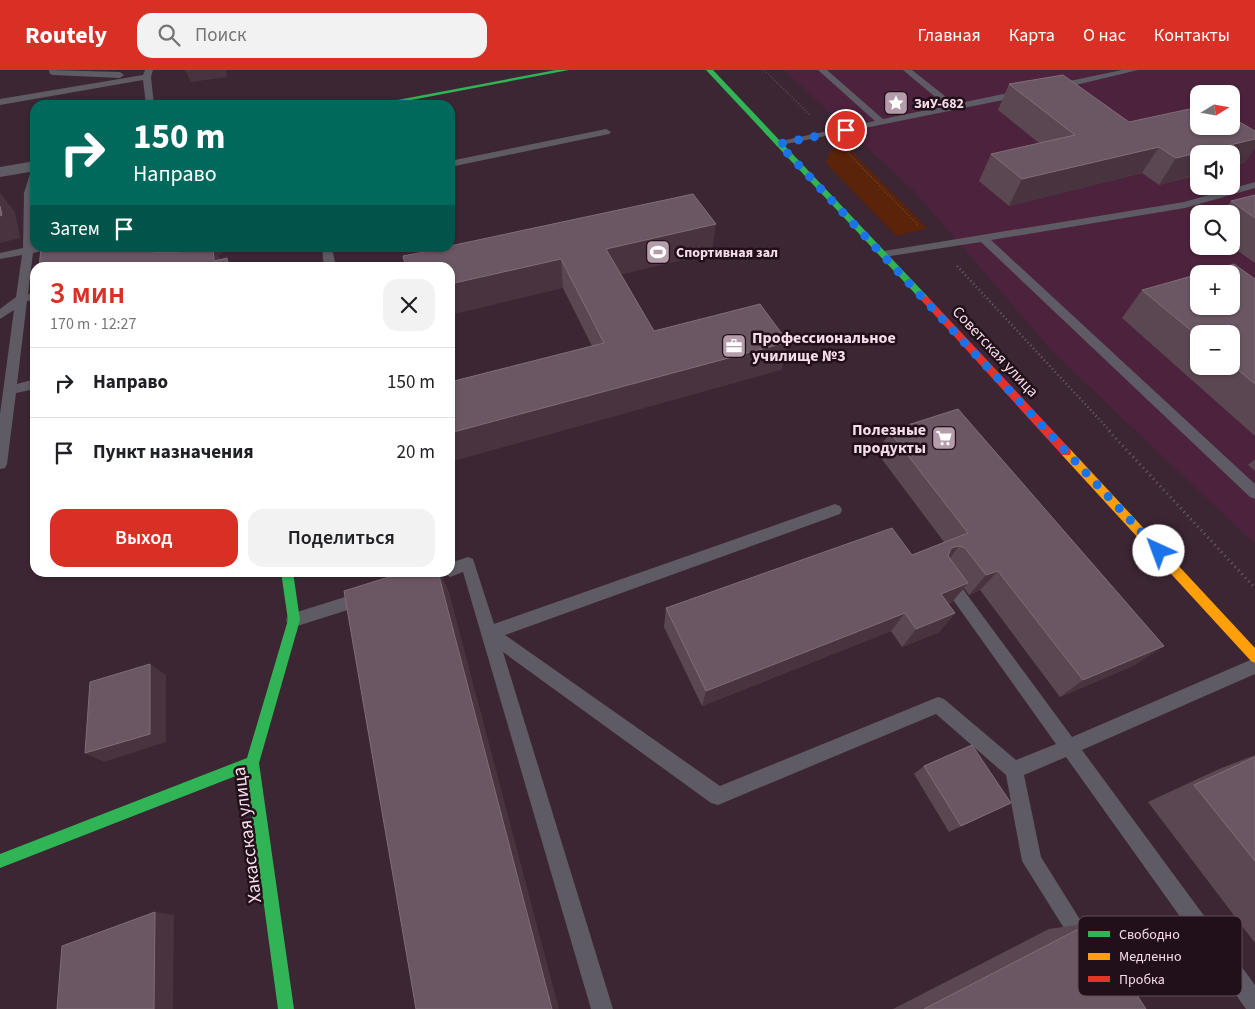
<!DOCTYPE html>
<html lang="ru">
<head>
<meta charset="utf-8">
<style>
	body { margin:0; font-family:"Source Sans 3",sans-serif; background:#f2f2f2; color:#202124; height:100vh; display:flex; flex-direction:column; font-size:19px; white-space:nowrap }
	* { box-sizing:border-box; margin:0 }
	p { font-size:16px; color:#757577 }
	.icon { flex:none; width:28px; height:28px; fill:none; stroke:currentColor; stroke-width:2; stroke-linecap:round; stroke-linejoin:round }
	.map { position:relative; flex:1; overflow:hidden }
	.details { position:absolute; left:30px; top:192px; width:425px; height:315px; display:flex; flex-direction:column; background:#fff; border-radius:15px; box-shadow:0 1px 4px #0004 }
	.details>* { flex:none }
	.hud { position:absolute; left:30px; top:30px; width:425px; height:152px; border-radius:15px; box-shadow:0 1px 4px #0004; background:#00695c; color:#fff; overflow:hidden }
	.needle { width:32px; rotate:79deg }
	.buttons { position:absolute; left:1190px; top:15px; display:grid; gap:10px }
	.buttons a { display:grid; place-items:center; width:50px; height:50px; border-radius:10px; background:#fff; box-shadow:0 1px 4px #0004; font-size:25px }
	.pin { position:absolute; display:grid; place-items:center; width:42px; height:42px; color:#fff; margin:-21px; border:2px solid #fff; border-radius:50%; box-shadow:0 1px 5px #0007 }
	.me { position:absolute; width:55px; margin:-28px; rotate:317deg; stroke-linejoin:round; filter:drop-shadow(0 0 4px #0008) }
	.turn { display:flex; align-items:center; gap:18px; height:105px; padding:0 20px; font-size:22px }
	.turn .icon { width:65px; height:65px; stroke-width:2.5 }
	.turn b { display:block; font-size:35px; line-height:42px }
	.then { display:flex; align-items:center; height:48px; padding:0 20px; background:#0003; gap:10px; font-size:19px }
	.round { display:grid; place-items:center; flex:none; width:52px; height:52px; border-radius:15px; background:#f2f2f2 }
	.head { display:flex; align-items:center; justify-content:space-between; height:85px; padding:0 20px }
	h1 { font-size:30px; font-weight:600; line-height:38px; color:#d93025 }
	.action { display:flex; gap:10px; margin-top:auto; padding:10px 20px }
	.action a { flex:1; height:58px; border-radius:15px; background:#d93025; color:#fff; font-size:20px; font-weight:600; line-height:58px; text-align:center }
	.action a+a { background:#f2f2f2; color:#202124 }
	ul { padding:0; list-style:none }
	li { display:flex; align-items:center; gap:15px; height:70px; padding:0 20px; border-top:1px solid #e0e0e0 }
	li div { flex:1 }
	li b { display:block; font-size:19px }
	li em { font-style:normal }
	header { display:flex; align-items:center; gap:30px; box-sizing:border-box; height:70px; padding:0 25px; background:#d93025; color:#fff }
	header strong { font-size:24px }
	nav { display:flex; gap:28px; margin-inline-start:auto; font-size:18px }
	.search { width:350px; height:45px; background:#f2f2f2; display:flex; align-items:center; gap:12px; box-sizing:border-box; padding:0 18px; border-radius:15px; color:#757577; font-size:19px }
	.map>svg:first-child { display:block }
</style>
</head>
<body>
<header>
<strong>Routely</strong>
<div class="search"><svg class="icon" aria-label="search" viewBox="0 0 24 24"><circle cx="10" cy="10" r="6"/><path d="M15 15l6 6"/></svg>Поиск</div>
<nav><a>Главная</a><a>Карта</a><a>О нас</a><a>Контакты</a></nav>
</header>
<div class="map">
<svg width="1255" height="939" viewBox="0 0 1255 939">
	<rect width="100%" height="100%" fill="#3d2634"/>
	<!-- built -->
	<path fill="#4d223c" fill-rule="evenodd" d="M784 0H1255V474L1054 283 916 123ZM1199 24H1231V56H1199ZM1199 84H1231V116H1199ZM1199 144H1231V176H1199ZM1199 204H1231V236H1199ZM1199 264H1231V296H1199Z"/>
	<!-- green -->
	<polygon fill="#5b2307" points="846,76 927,158 896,166 826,93 830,81"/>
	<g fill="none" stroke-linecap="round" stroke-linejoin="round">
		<!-- path-far2 -->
		<g stroke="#69626a" stroke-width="2" stroke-dasharray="0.5 2.5" stroke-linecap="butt">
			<polyline points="764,0 810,45"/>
			<polyline points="846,81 918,155"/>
		</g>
		<!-- path-far1 -->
		<polyline stroke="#69626a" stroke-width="2.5" stroke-dasharray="1 3" stroke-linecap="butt" points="957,196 1111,362"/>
		<!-- path -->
		<polyline stroke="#69626a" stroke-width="3" stroke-dasharray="1 4" stroke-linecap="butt" points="1109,361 1255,518"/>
		<!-- lane -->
		<g fill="#5e5b64" fill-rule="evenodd">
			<polygon points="49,0 120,2 124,5 120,8 53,5 50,4"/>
			<polygon points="145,0 153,0 151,7 154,35 146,35 143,10 0,35 0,29 143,5"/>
			<polygon points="818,0 827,0 883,49 946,36 903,0 912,0 955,34 1023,20 1027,23 1023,26 776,76 776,72 875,51"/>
			<polygon points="1122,0 1138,0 1055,20 1051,17 1055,14"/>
			<polygon points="606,59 611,62 609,64 450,97 450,91"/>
			<polygon points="35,101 34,176 48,178 47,180 33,183 28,224 35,222 35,230 27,231 17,314 35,309 35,319 16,323 7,394 5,398 0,399 0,344 14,240 0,249 0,239 16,227 22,185 0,189 0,183 23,178 24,123 30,104"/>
			<polygon points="1255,112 1255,118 1185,138 991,170 1255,414 1255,429 1250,427 981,172 884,187 878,184 884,181 1184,132"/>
			<polygon points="322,178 332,178 336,198 324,198"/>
			<polygon points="835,434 840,436 842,440 840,444 505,565 720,716 938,627 944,629 1016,690 1056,674 941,513 938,508 941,503 946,501 951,503 1072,667 1255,588 1255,604 1082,680 1255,915 1255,939 1246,939 1066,687 1024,705 1041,787 1094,872 1091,879 1084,882 1077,879 1022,791 1006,705 936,644 718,735 711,733 503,582 613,939 591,939 463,502 450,507 443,502 450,502 450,493 468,487 473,489 494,554"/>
			<polygon points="364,521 370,523 372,528 370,533 294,557 288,555 286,550 288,545 294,543"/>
		</g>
		<!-- street -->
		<polygon fill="#5e5b64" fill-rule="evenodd" points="35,91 35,101 0,107 0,97"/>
		<!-- fast -->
		<g fill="#30b455" fill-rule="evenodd">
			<polygon points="556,0 569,0 385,35 371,35"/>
			<polygon points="706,0 713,0 928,227 928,231 922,231"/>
			<polygon points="281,502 293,502 300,550 259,693 294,939 278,939 246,702 0,798 0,784 247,688 288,550"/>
		</g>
		<!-- slow -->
		<polygon fill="#ff9f0a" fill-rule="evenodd" points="1066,378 1070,379 1255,578 1255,593 1251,591 1062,385 1061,382"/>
		<!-- jam -->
		<polygon fill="#e5322d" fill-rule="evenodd" points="925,226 928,227 1070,379 1071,382 1070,385 1062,385 922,231 921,229"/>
	</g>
	<!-- wall -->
	<g fill="#5b4752" fill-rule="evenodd">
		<polygon points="1009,14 1129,52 1255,61 1255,78 1244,93 1159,115 1142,103 1009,136 979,111 991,84 1039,73 998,40"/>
		<polygon points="1255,125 1255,193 1231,176 1231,144 1221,144 1231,131"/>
		<polygon points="712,183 621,204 654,261 788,272 781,300 592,276 563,218 403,186"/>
		<path d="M1255 209V366L1122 248 1142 220ZM1199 264H1231V296H1199Z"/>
		<polygon points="889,361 1137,594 1060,627 980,520 969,525 964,518 952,532 948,534 955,543 939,562 902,577 891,561 702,636 664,557 666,538 912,485 944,472 878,384"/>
		<polygon points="1255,389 1255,401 1248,395"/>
		<polygon points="1255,685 1255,873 1148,732 1219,699"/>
		<polygon points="924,696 1011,733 949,762 914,704"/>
		<polygon points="1090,853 1146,939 893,939 1049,859"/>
	</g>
	<!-- shaded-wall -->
	<g fill="#48333f">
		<polygon points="185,0 226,0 227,7 191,12"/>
		<polygon points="1255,69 1255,78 1244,93 1231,96 1231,84 1199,84 1199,104 1159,115 1176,88"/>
		<polygon points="1159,77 1142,103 1009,136 1022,109"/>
		<polygon points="0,123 15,142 20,168 0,173"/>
		<polygon points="716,154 712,183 607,208 606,179"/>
		<polygon points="155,178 221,178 222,184 218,185 222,192 165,198 152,180"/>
		<polygon points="227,188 232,198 228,198"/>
		<polygon points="561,189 563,218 450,245 450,214"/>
		<polygon points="788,272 781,300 450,392 450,363"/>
		<polygon points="959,476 944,496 951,478"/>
		<polygon points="998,501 980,520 969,525 986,505"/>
		<polygon points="438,502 440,502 449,522 559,939 552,939"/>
		<polygon points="968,513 952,532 926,543 941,524"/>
		<polygon points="905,543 891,561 702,636 706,621"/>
		<polygon points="955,543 939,562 902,577 916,559"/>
		<polygon points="1164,576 1137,594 1060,627 1083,610"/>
		<polygon points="150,594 166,605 166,672 104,692 85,683"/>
		<polygon points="155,842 174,845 173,939 154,939"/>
	</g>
	<!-- building -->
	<g fill="#6b5763" stroke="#816c78">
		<polygon points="1063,5 1129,52 1199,37 1199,56 1231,56 1231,47 1255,61 1255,69 1176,88 1159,77 1022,109 991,84 1075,65 1009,14"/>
		<polygon points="693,124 716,154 606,179 654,261 760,234 788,272 450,363 450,312 604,273 561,189 450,214 450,198 406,198 403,186 444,178 450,178 450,176"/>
		<polygon points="1255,125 1255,148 1231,131"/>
		<polygon points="0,136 2,145 0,146"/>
		<polygon points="41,178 155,178 152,180 154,182 179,182 196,178 213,178 214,191 227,188 228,198 39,198"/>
		<polygon points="1234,194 1255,209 1255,314 1231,294 1231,264 1199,264 1199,267 1142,220 1199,204 1199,236 1231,236 1231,204 1199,204"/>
		<polygon points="958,339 1164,576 1083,610 998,501 986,505 965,478 959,476 951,478 948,486 968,513 941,524 955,543 916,559 905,543 706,621 666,538 892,458 912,485 968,463 889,361"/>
		<polygon points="405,502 438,502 552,939 416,939 344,521"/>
		<polygon points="150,594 150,664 85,683 90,612"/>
		<polygon points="972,675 1011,733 961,756 924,696"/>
		<polygon points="1255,687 1255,791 1194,715"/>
		<polygon points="155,842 154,939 57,939 62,876"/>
		<polygon points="1090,853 1146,939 924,939"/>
	</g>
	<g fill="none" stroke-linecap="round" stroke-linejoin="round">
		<!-- route -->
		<polyline stroke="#1a73e8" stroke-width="9" stroke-dasharray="0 16.2" points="846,60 779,74 1159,481"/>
	</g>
	<!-- icons -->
	<defs>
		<symbol id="sight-square" viewBox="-11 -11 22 22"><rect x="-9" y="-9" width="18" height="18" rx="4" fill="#b59caa" stroke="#210f19"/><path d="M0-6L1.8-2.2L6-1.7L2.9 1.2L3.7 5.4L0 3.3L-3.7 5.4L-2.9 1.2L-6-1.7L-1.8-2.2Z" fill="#fff"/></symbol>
		<symbol id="stadium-square" viewBox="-11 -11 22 22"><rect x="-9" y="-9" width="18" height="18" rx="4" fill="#b59caa" stroke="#210f19"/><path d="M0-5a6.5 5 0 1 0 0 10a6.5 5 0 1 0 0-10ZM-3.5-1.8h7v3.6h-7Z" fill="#fff"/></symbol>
		<symbol id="office-square" viewBox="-11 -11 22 22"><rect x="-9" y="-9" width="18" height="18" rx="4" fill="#b59caa" stroke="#210f19"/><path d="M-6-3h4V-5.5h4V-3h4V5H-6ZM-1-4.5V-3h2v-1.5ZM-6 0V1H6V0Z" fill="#fff"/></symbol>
		<symbol id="supermarket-square" viewBox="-11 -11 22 22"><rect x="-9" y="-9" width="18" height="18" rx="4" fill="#b59caa" stroke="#210f19"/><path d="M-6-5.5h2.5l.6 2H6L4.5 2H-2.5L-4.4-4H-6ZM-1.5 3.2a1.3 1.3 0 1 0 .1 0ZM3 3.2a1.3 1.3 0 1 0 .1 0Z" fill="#fff"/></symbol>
	</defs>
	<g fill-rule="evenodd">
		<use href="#sight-square" x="882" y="19" width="28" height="28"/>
		<use href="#stadium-square" x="644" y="168" width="28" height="28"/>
		<use href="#office-square" x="720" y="262" width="28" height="28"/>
		<use href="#supermarket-square" x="930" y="354" width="28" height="28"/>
	</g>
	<g text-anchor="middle" stroke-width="5" stroke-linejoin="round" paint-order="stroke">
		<!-- far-poi labels -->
		<g font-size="14" font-weight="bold" fill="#f6dbe9" stroke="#210f19" text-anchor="start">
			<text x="914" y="38">ЗиУ-682</text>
			<text x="676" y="187">Спортивная зал</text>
		</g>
		<!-- poi labels -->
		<g font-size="16" font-weight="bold" fill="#f6dbe9" stroke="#210f19" text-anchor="start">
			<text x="752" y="273">Профессиональное<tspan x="752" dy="18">училище №3</tspan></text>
			<text x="926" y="365" text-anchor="end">Полезные<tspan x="926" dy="18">продукты</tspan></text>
		</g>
		<!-- street labels -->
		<g font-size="16" fill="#f6dbe9" stroke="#210f19">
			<text transform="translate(996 281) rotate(47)" y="6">Советская улица</text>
		</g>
		<!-- near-street labels -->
		<g font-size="19" fill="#f6dbe9" stroke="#210f19">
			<text transform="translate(246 765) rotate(-97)" y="7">Хакасская улица</text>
		</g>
	</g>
	<!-- legend -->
	<rect x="1078" y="846" width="164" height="80" rx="8" fill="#210f19" stroke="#614c57" stroke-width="1"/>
	<rect x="1088" y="861" width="22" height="6" fill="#30b455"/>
	<rect x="1088" y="883" width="22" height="7" fill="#ff9f0a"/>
	<rect x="1088" y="906" width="22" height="6" fill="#e5322d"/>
	<g font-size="14" fill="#f6dbe9">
		<text x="1119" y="869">Свободно</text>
		<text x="1119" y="891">Медленно</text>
		<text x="1119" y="914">Пробка</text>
	</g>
</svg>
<div class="buttons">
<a><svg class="needle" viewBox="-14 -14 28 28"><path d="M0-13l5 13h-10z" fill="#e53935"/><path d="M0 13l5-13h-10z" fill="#757577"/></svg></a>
<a><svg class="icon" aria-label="sound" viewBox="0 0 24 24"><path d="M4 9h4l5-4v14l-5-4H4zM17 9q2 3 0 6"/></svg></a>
<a><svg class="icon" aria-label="search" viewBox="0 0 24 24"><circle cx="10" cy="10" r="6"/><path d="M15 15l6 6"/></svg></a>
<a>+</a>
<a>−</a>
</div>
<div class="pin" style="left:846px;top:60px;background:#d93025"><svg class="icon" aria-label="arrive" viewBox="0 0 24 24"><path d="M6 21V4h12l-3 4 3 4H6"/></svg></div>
<svg class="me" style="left:1159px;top:481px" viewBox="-20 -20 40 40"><circle r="19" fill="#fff"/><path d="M0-13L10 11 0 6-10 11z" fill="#1a73e8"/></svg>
<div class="hud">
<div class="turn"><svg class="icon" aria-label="right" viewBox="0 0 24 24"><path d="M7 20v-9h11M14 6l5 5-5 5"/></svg><div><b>150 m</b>Направо</div></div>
<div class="then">Затем<svg class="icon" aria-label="arrive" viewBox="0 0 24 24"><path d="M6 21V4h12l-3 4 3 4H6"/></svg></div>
</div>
<section class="details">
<div class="head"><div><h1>3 мин</h1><p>170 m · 12:27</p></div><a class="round"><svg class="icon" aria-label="close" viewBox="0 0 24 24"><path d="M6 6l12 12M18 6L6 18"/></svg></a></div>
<ul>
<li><svg class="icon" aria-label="right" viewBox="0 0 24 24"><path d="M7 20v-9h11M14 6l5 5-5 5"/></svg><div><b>Направо</b></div><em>150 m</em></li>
<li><svg class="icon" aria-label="arrive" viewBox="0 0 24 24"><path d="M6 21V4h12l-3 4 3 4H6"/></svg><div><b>Пункт назначения</b></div><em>20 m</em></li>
</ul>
<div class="action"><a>Выход</a><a>Поделиться</a></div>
</section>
</div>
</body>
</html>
